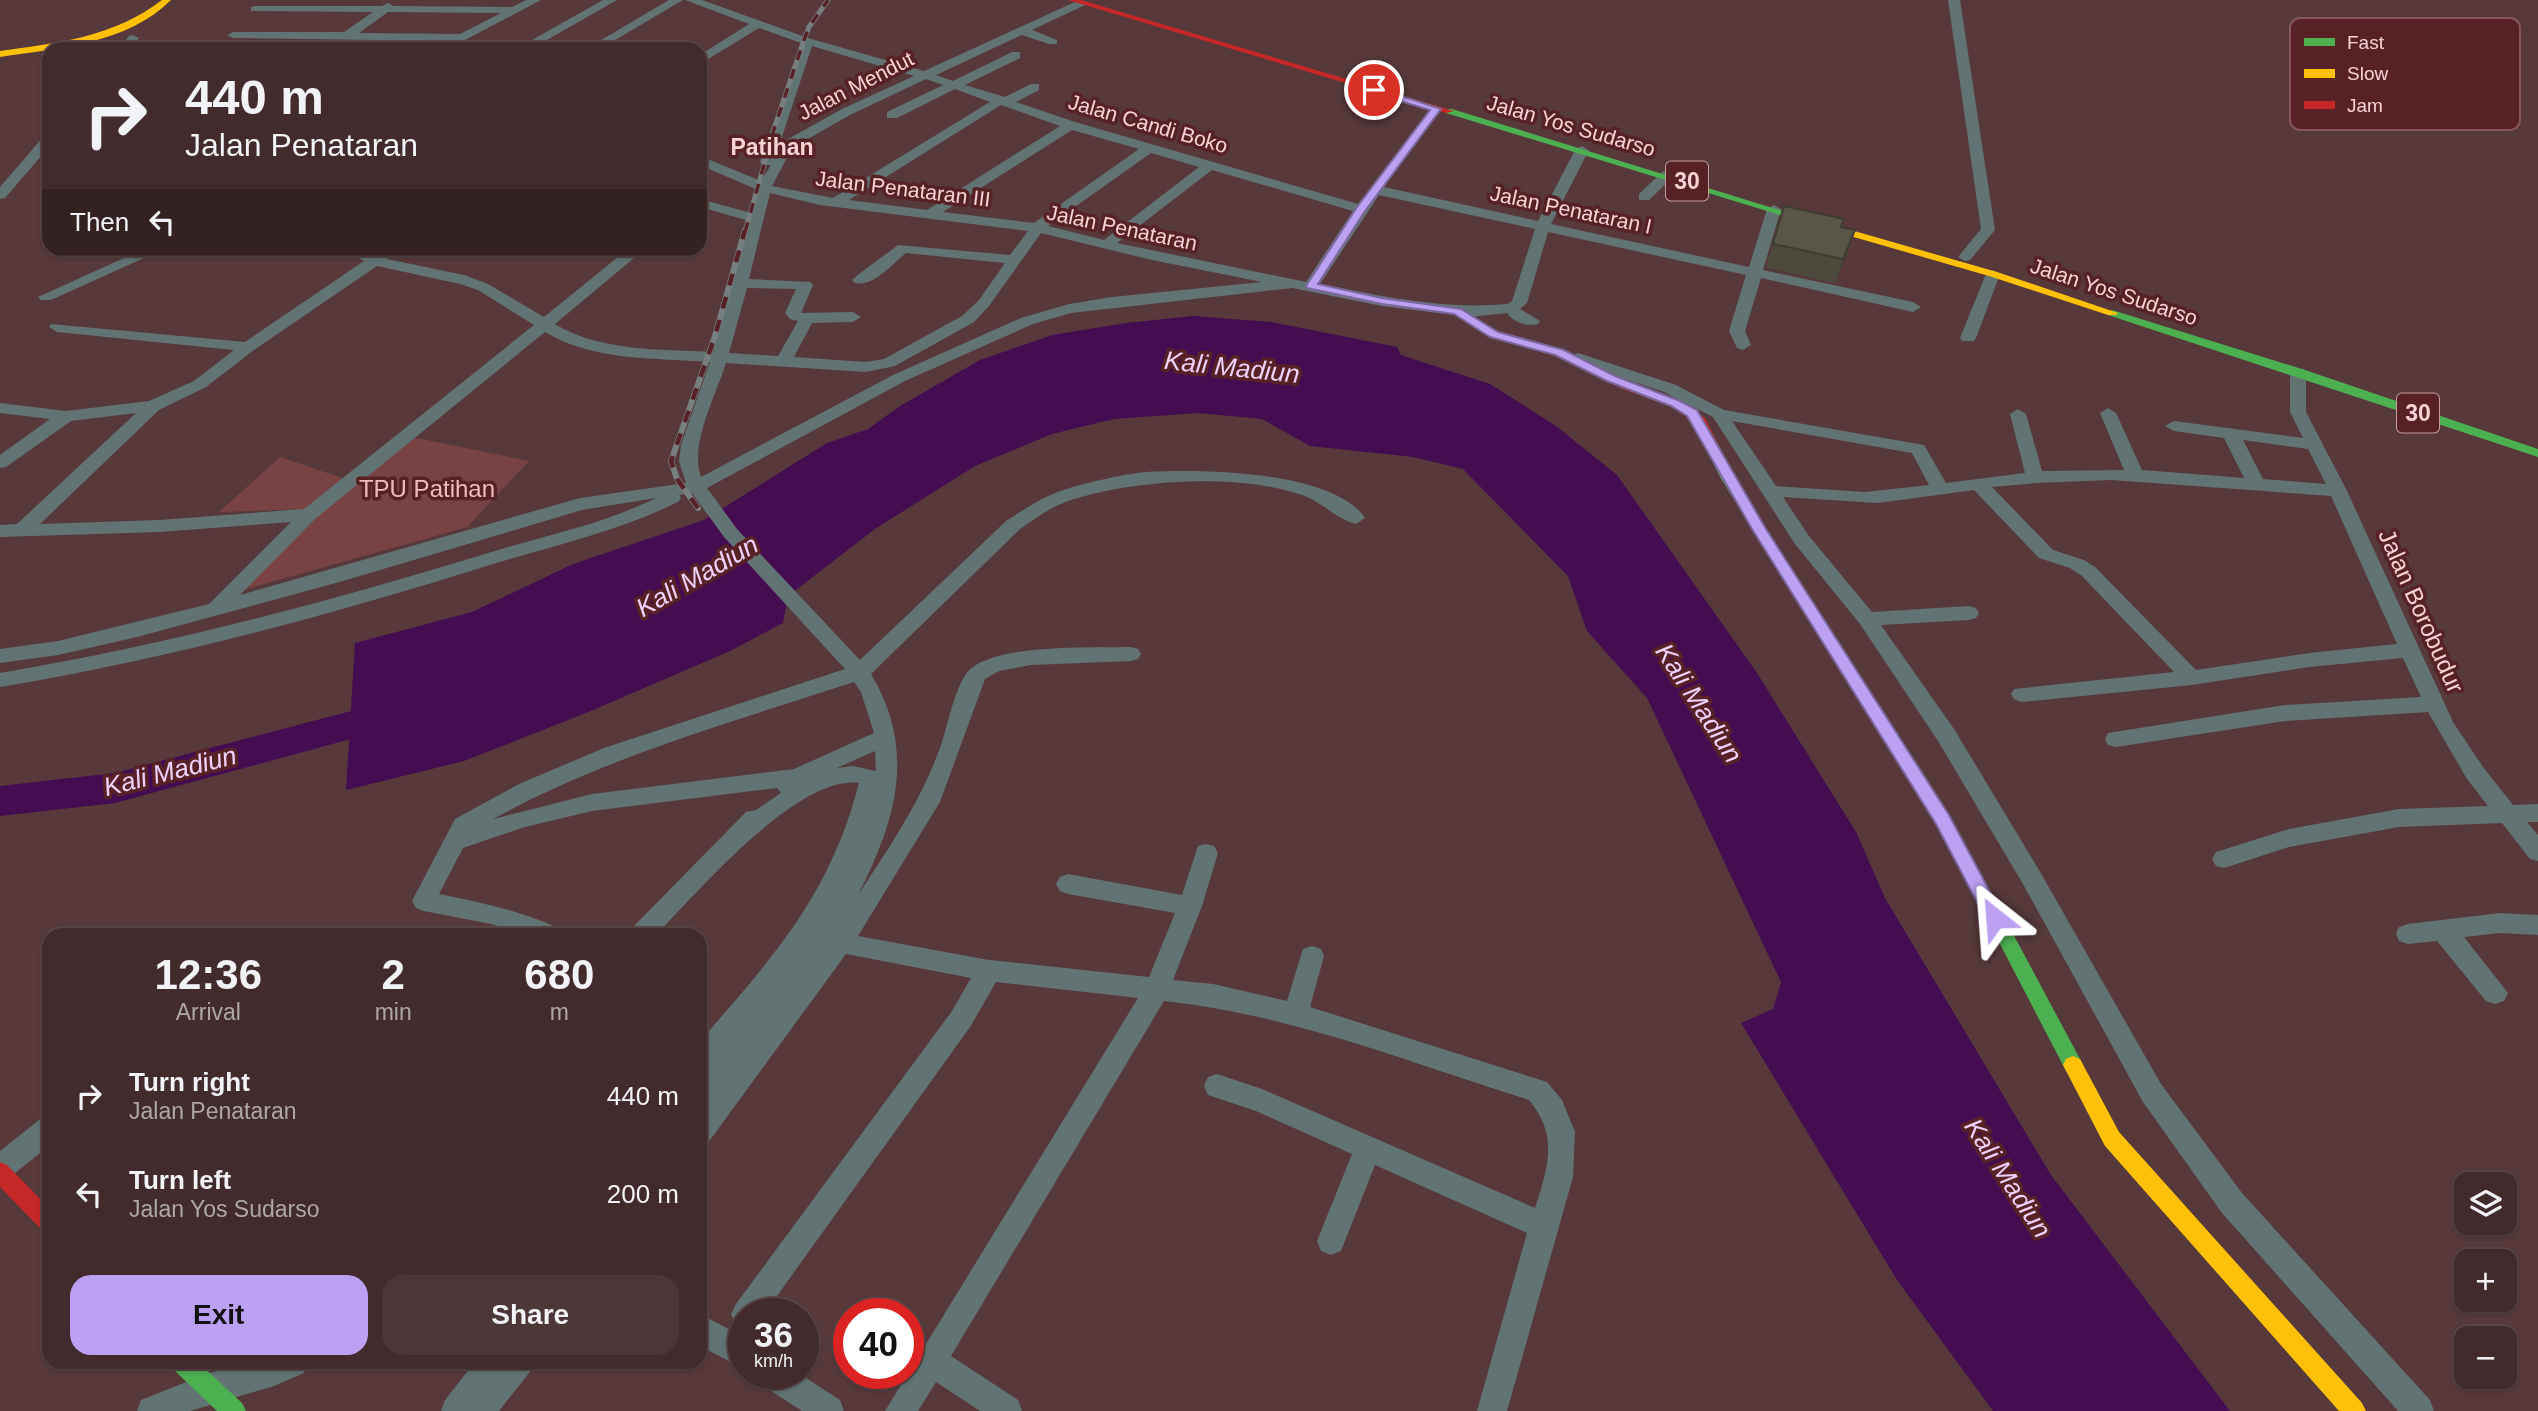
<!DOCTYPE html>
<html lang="en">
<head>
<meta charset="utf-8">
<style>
	body { margin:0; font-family:Helvetica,sans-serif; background:#4c3738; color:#f1f3f6; height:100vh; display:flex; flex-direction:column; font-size:26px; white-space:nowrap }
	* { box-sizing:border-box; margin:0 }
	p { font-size:23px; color:#aea7a9 }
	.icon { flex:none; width:38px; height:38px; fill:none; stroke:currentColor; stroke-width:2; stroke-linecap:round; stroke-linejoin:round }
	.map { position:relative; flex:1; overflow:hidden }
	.drawer { position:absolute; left:42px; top:928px; width:665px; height:441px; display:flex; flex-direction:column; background:#412b2c; border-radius:21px; box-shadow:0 2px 5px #0004,0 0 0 2px #5a4748 }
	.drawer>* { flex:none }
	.top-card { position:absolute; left:42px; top:42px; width:665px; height:214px; border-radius:21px; box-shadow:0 2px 5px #0004,0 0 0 2px #5a4748; background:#412b2c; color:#f1f3f6; overflow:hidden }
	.buttons { position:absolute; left:2454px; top:1172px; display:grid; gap:14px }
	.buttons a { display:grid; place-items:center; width:63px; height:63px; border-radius:14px; background:#412b2c; box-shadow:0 2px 5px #0004,0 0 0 2px #5a4748; font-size:35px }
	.speed { position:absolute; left:728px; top:1298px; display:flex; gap:14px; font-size:35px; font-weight:700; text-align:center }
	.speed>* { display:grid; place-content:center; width:91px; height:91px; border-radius:50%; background:#412b2c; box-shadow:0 2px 5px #0004,0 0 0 2px #5a4748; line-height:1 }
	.speed small { font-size:18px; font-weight:400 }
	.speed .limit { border:10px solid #d22; background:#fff; color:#111 }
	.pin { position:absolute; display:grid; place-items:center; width:60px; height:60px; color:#fff; margin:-30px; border:4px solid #fff; border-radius:50%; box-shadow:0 2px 7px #0007 }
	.me { position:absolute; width:77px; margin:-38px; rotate:332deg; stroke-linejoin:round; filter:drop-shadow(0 0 5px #0008) }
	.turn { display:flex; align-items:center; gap:24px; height:147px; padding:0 28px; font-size:32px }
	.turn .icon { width:91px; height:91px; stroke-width:2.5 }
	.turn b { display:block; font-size:49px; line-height:60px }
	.then { display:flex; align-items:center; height:66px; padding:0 28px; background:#0003; gap:14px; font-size:26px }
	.eta { display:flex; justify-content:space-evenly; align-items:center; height:119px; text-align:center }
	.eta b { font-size:42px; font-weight:800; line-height:49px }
	.cta { display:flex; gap:14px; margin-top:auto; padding:14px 28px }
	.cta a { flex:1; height:80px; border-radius:21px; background:#bca0f2; color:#111; font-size:28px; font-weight:800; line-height:80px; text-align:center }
	.cta a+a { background:#4c3738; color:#f1f3f6 }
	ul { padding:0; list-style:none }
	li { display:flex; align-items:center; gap:21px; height:98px; padding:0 28px }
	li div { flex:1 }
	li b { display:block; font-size:26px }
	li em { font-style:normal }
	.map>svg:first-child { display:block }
</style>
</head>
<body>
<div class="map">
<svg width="2538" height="1411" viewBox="0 0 2538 1411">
	<rect width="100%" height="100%" fill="#57393b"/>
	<!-- green -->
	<g fill="#794345">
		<polygon points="412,437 529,461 467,527 239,591 292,534"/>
		<polygon points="280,457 345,479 307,509 219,512"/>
	</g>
	<!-- water -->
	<polygon fill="#450c52" points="1193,316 1271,322 1397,347 1401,355 1490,384 1556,426 1617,475 1757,673 1856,832 1885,898 2051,1175 2230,1411 1993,1411 1897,1280 1741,1023 1773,1009 1781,982 1647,698 1587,631 1568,576 1463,469 1413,457 1310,446 1262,419 1198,413 1114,419 1052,434 975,466 875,529 788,596 783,623 730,651 591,711 464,761 346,790 355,643 472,612 573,564 704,520 827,443 868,429 900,406 980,360 1052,335 1126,323"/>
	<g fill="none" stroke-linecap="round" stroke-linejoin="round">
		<!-- river -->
		<polygon fill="#450c52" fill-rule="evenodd" points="397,699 410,703 415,713 410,723 115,803 0,816 0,786 115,773"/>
		<!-- street -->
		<g fill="#627374" fill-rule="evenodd">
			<path d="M526 0H541L450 48 444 44 446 41 233 38 227 35 233 32H344L373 12 251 11V7L255 6H382L388 3 393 6 512 7ZM388 12 501 13 460 34 359 33Z"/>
			<polygon points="603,0 617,0 531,49 516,49"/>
			<polygon points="669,0 683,0 600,49 586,49"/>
			<path d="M685 0H702L808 38 924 71 1077 1H1085V5L1032 30 1057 40V44H1049L1022 35 936 75 953 81 1012 52H1020V58L965 85 1005 97 1031 84H1039V90L1016 102 1075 122 1358 204 1432 106 1436 105 1442 109 1384 187 1538 221 1575 150 1582 146 1589 150 1551 224 1749 267 1767 209 1774 205 1781 209 1763 270 1913 302 1921 307 1913 312 1761 278 1745 331 1751 345 1743 350 1737 348 1729 331 1746 275 1548 232 1527 303 1520 309 1540 321 1538 324C1527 327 1513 322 1507 313L1471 317 1382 306 1292 288 1071 313 1033 324 905 381 707 488 737 529 860 660 1006 521C1023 510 1039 499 1058 492 1079 484 1124 474 1146 472 1199 469 1332 470 1365 518L1356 524C1336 519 1320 500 1299 494 1236 473 1133 480 1071 500 1052 506 1036 518 1020 529L871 674C917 751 896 820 858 895 890 846 922 800 941 745 948 726 956 678 973 667 1006 644 1090 648 1131 647L1138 649 1141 654 1138 659 1131 661 1031 665 999 671 985 679 940 802 858 936 989 960 1149 977 1175 913 1068 894 1060 891 1056 884 1060 877 1068 874 1182 895 1198 846 1206 844 1214 846 1218 853 1202 906 1173 980 1213 984 1287 1001 1303 949 1312 946 1321 949 1324 956 1310 1007 1547 1082 1562 1100 1575 1132 1573 1177 1507 1411H1477L1527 1233 1375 1165 1341 1251 1331 1255 1321 1251 1317 1241 1352 1154 1256 1111 1208 1095 1204 1086 1208 1077 1217 1074 1262 1089 1535 1208C1548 1167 1559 1136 1529 1100 1409 1062 1289 1014 1164 1001L951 1356 1018 1400 1022 1411H980L936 1382 918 1411H885L1138 998 996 982 970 1027 764 1314H744V1328L736 1324 731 1314 736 1304 952 1011 971 978 846 954 710 1140 700 1144V1109L703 1105 700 1106V1041C773 958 831 893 859 783 797 775 697 893 657 934H630L633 927 746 812 756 810 781 793 777 788 592 811 525 827 463 848 439 894C479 902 518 910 556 927L559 934H524L491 924 424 911 416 908 412 901 455 819 519 784 604 748 845 669 724 537 692 493 679 495 681 498 678 502C619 531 556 545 493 564 331 615 168 659 0 687V673C165 645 325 603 485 554 542 536 602 525 656 498L582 510 343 581 137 637 58 655 0 663V649L58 641 209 604 291 522 159 532 0 537V525L17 524 136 413 71 421 6 467 0 468V455L50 419 0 413V403L66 411 149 401 194 381 234 350 57 332 49 327 51 324 245 342 364 261 341 248H361L374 255 384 248H401L387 259 464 275 488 284 544 317 629 248H646L555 324C600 352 662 349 713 352L749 221 711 210 700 212V204L711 202 751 213 758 190 700 165V156L761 181 771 165H762L760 162 801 43 759 28 700 64V55L749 24ZM812 46 914 76 842 109 781 143 778 149ZM926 79 943 85 887 112V118H897L955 89 990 102 833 198 772 186 792 148 850 115ZM1001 105 1060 126 927 210 849 200ZM1072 130 1139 149 1034 223 943 212ZM1151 153 1199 167 1104 240 1048 226ZM1212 170 1353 211 1306 282 1117 243ZM770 193 820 205 1028 231 1010 255 898 245C883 257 865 268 852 280L855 283C874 287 892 264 906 253L1005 263 979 300 962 316 884 359 866 362 794 357 812 323 853 322 861 317 853 312 801 313 813 285 810 282 749 279ZM1379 195 1535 229 1512 301 1507 304C1444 310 1381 296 1320 284ZM1041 233 1152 260 1262 282 1112 297 1069 304 1021 318 893 375 701 477C689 445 716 395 726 363L866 372 895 366 974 322 989 306ZM377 266 460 284 478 290 534 325 304 509 159 520 40 524 159 410 206 387 254 350ZM747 288 796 289 785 313 790 319 798 321 778 356 729 353ZM545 332C592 361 657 358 710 362L681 445 679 461 686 483 580 498 240 595 315 519ZM854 682 861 692 874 733 794 769 592 794 493 819C606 757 732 722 854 682ZM875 751 876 771 853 766 837 768Z"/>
			<polygon points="1948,0 1960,0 1995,230 1970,260 1965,261 1958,257 1981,229"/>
			<polygon points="133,35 139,38 131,49 119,49 129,36"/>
			<polygon points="49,135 49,147 5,198 0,199 0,187 44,136"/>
			<polygon points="1667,171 1674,175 1672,178 1649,200 1639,200 1639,194 1662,172"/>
			<polygon points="146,248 166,248 51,300 41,300 38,297"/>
			<polygon points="1993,270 2000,274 1976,338 1974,341 1962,341 1960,338 1986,274"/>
			<path d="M1578 353 1676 385 1724 410 1924 445 1946 483 2025 473 2010 414 2018 409 2026 414 2042 471 2124 470 2100 413 2108 408 2116 413 2142 470 2244 478 2224 438 2174 431 2165 426 2174 421 2303 438 2290 412V372L2292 369H2304L2306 372V412L2347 491 2453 722 2483 767 2513 805 2538 804V822H2527L2538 835V861L2530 859 2502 823 2399 827 2289 847 2224 868 2216 866 2212 859 2216 852 2289 829 2399 809 2488 806 2467 779 2428 712 2285 721 2116 747 2108 745 2105 739 2108 733 2285 705 2421 697 2403 658 2309 667 2192 685 2021 702 2014 699 2011 694 2014 689 2174 672 2081 575 2070 568 2039 558 1974 490 1878 503 1783 497 1809 536 1872 612 1969 606 1976 608 1979 613 1976 618 1969 620 1881 625 1954 729 2039 870 2161 1084 2242 1193 2430 1400 2434 1411H2398L2222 1213 2143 1102 2023 884 1938 741 1860 624 1795 544 1713 417 1664 392 1572 361 1570 358ZM1732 421 1912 453 1929 485 1865 492 1776 486ZM2243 440 2308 449 2326 484 2263 479ZM2111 480 2331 496 2397 644 2309 653 2196 670 2095 567 2084 560 2053 550 1992 487 2036 483Z"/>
			<polygon points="2500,913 2538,915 2538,935 2500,933 2464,937 2508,993 2504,1001 2495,1004 2486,1001 2437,941 2408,944 2399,941 2396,934 2399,927 2408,924"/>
			<polygon points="49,1116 49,1146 10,1177 0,1181 0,1151 39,1120"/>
			<polygon points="700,1314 744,1337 744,1369 700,1346"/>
			<polygon points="252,1362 308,1362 304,1373 274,1386 190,1411 137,1411 141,1400 209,1373"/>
			<polygon points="475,1362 533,1362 529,1373 499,1411 441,1411 445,1400"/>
			<polygon points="758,1374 800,1374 840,1400 844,1411 802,1411 762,1385"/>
		</g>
		<!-- fast -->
		<g fill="#4caf50" fill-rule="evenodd">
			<polygon points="1446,109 1452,109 1828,225 1819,227 1446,113"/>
			<polygon points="2112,310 2302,369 2538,449 2538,457 2108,315 2106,313"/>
			<polygon points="1711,440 1718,444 1734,477 1766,529 1949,814 2080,1059 2083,1065 2080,1071 2073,1074 2066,1071 1937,823 1720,477 1704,444"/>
			<polygon points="171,1362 198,1362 242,1403 246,1411 217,1411 174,1370"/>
		</g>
		<!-- slow -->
		<g fill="#ffc107" fill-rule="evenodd">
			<path d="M162 0H171C127 44 58 48 0 57V51C58 43 114 37 162 0Z"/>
			<polygon points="1823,222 1997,272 2118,313 2116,315 2108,315 1989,276 1819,227 1818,225"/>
			<polygon points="2073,1056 2080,1059 2119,1132 2362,1403 2366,1411 2339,1411 2105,1146 2063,1065 2066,1059"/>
		</g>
		<!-- jam -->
		<g fill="#c62828" fill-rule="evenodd">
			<polygon points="1068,0 1081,0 1454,111 1446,113"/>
			<polygon points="1457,308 1498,331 1564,350 1631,383 1680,401 1705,418 1718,444 1711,448 1706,447 1695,423 1672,407 1623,389 1556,356 1490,337 1453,313 1451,311"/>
			<polygon points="0,1162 7,1165 49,1208 49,1233 42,1230 0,1187"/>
		</g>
		<defs>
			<polyline id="rail-far1" points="745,232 775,126 804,40 809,27 828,0"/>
			<polyline id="rail" points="698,508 677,479 671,461 715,336 745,230"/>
		</defs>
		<!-- rail-far1 casing -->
		<use href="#rail-far1" stroke="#767e7f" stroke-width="5"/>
		<!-- rail casing -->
		<use href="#rail" stroke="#767e7f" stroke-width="6"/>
		<!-- rail-far1 -->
		<use href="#rail-far1" stroke="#582126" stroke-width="3.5" stroke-dasharray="10" stroke-linecap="butt"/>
		<!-- rail -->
		<use href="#rail" stroke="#582126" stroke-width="4.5" stroke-dasharray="12" stroke-linecap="butt"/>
	</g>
	<!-- wall -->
	<polygon fill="#4d4a3d" points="1784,206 1842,227 1847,254 1835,283 1766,268"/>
	<!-- shaded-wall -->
	<polygon fill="#3f3c32" points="1855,230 1847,254 1835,283 1843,259"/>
	<!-- building -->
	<polygon fill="#5a5647" stroke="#3f3c32" stroke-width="2" points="1784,206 1844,219 1841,227 1855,230 1843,259 1773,244"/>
	<!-- route -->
	<polygon fill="#bca0f2" stroke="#7a689d" stroke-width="2" points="1374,87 1441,109 1365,211 1318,284 1382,298 1461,309 1498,332 1564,350 1615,376 1680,401 1697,410 1766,529 1949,815 2004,918 2001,923 1995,925 1988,923 1936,824 1752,529 1687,416 1671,406 1607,381 1555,355 1490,337 1454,314 1382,304 1307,288 1306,286 1357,207 1430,110 1370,92 1369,90"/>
	<g text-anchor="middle" stroke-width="7" stroke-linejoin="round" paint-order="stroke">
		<!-- far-street labels -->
		<g font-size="21" fill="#f7d3d3" stroke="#582126">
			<text transform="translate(856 86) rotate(-27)" y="7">Jalan Mendut</text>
			<text transform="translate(1148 124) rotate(16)" y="7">Jalan Candi Boko</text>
			<text transform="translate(1571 126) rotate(16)" y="7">Jalan Yos Sudarso</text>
			<text transform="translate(903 189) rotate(7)" y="7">Jalan Penataran III</text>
			<text transform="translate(1571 210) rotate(12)" y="7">Jalan Penataran I</text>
			<text transform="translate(1122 228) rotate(12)" y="7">Jalan Penataran</text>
			<text transform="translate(2114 292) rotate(18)" y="7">Jalan Yos Sudarso</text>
		</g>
		<!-- far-quarter labels -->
		<g font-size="23" font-weight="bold" fill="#f7d3d3" stroke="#582126">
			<text x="772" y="155">Patihan</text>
		</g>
		<!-- shield labels -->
		<g fill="#582126" stroke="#c79e9f" stroke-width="2">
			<rect x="1666" y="161.5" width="42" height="39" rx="5"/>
			<rect x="2397" y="393.5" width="42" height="39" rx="5"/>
		</g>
		<g font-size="23" font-weight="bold" fill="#f7d3d3">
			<text x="1687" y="189">30</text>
			<text x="2418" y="421">30</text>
		</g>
		<!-- park labels -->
		<g font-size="24" fill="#f2bbbc" stroke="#582126">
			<text x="427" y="497">TPU Patihan</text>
		</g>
		<!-- street labels -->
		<g font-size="24" fill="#f7d3d3" stroke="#582126">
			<text transform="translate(2421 611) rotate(66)" y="8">Jalan Borobudur</text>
		</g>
		<!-- water labels -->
		<g font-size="26" font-style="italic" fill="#efd1fa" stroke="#582126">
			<text transform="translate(1232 367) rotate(6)" y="9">Kali Madiun</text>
			<text transform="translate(697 576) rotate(-30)" y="9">Kali Madiun</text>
			<text transform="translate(1699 703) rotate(57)" y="9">Kali Madiun</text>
			<text transform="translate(170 771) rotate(-14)" y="9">Kali Madiun</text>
			<text transform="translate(2008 1178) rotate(57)" y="9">Kali Madiun</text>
		</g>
	</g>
	<!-- legend -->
	<rect x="2290" y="18" width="230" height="112" rx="10" fill="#582126" stroke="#88565a" stroke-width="2"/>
	<rect x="2304" y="38" width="31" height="8" fill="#4caf50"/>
	<rect x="2304" y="69" width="31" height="9" fill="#ffc107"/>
	<rect x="2304" y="101" width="31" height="8" fill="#c62828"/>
	<g font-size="19" fill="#f7d3d3">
		<text x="2347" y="49">Fast</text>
		<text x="2347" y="80">Slow</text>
		<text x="2347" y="112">Jam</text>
	</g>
</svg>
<div class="buttons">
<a><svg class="icon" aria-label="layers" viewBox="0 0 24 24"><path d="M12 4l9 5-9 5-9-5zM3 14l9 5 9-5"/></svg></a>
<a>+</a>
<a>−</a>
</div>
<div class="speed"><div>36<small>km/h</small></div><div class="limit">40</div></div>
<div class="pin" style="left:1374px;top:90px;background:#d93025"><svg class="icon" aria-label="arrive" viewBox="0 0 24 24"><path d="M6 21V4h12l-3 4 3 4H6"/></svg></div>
<svg class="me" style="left:1995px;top:918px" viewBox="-20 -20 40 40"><path d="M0-17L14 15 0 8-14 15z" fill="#bca0f2" stroke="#fff" stroke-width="4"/></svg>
<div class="top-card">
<div class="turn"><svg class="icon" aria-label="right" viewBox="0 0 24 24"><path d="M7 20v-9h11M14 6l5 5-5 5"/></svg><div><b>440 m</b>Jalan Penataran</div></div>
<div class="then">Then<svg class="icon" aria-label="left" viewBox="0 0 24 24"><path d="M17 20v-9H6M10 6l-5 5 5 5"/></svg></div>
</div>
<section class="drawer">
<div class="eta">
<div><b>12:36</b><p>Arrival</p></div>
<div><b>2</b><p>min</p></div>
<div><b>680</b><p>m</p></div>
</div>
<ul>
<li><svg class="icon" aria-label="right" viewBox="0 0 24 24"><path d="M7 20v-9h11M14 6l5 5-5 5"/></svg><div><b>Turn right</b><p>Jalan Penataran</p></div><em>440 m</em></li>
<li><svg class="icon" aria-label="left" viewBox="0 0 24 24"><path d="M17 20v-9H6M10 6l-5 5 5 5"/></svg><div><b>Turn left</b><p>Jalan Yos Sudarso</p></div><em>200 m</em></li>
</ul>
<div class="cta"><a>Exit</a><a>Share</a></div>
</section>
</div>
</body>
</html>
